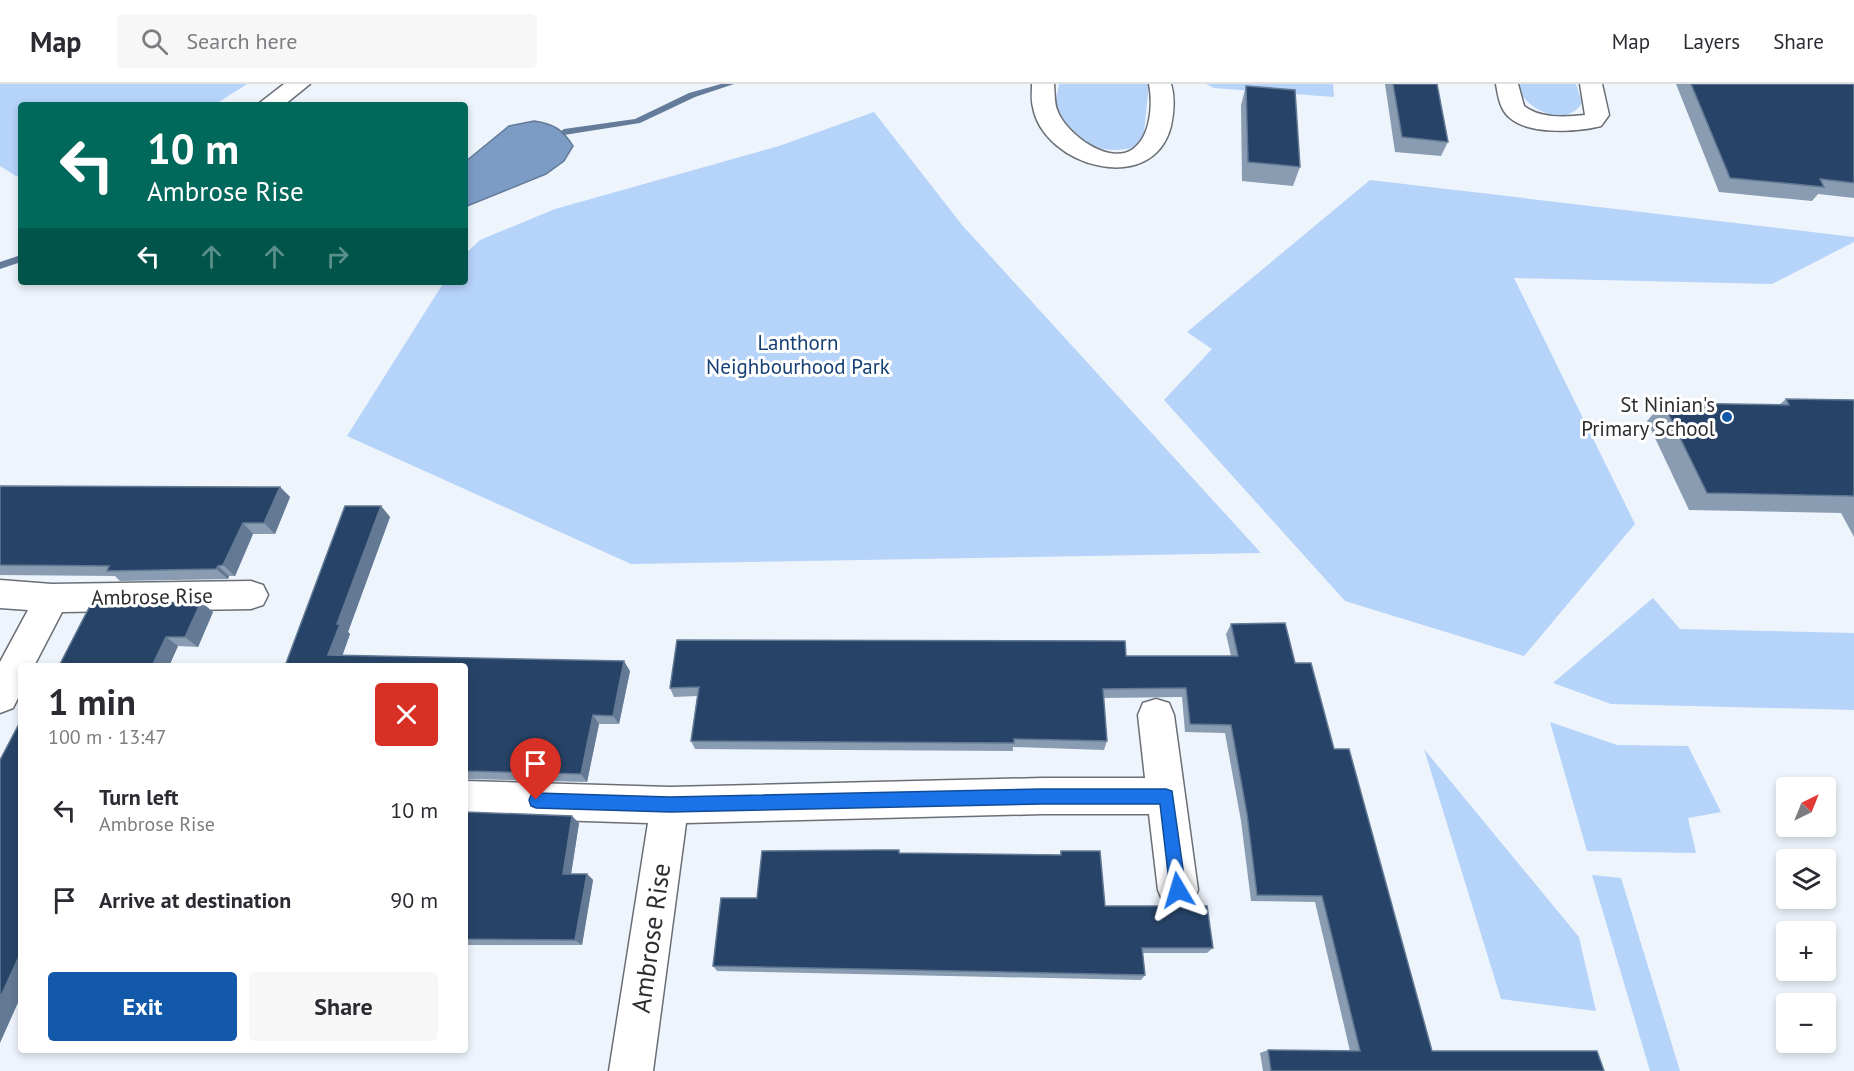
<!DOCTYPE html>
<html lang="en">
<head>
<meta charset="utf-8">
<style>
	body { margin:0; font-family:"PT Sans",sans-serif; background:#f7f7f7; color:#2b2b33; height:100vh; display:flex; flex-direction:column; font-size:22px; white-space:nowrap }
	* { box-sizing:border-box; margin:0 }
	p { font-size:20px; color:#7c7c81 }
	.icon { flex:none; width:33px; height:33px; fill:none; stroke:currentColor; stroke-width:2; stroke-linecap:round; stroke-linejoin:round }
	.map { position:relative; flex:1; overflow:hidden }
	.details { position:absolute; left:18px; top:579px; width:450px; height:390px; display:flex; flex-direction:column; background:#fff; border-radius:6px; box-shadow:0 3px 9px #0003 }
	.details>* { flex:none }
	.hud { position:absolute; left:18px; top:18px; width:450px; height:183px; border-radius:6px; box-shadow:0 3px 9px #0003; background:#00695c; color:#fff; overflow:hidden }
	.needle { width:39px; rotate:43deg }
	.fabs { position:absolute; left:1776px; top:693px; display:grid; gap:12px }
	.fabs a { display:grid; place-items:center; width:60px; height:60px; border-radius:6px; background:#fff; box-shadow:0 3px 9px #0003; font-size:30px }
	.pin { position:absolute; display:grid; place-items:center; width:51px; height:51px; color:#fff; margin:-62px -26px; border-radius:50% 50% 50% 0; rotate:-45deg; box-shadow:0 0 6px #0007 }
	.pin .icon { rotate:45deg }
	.me { position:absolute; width:66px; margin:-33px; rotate:353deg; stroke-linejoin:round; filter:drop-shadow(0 0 4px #0008) }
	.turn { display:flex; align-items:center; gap:21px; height:126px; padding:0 30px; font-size:27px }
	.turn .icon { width:78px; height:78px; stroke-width:2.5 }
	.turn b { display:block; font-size:42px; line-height:51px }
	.lanes { display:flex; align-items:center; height:57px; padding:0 30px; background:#0003; justify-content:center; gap:30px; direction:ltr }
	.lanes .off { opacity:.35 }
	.round { display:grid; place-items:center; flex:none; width:63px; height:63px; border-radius:6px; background:#f7f7f7 }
	.head { display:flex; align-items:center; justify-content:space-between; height:102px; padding:0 30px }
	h1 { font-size:36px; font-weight:800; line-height:45px }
	.action { display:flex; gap:12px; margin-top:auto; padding:12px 30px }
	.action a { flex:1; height:69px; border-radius:6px; background:#1259a9; color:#fff; font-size:24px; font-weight:800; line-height:69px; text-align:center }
	.action a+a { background:#f7f7f7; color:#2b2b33 }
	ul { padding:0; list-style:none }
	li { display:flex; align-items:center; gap:18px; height:90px; padding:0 30px }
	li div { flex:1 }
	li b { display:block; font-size:22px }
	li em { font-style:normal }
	header { display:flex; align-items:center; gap:36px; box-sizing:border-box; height:84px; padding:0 30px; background:#fff; border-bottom:2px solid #e1e1e2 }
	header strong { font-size:28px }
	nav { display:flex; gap:33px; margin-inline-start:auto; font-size:21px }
	.search { width:420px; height:54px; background:#f7f7f7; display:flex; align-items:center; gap:15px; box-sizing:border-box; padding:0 21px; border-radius:6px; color:#7c7c81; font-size:22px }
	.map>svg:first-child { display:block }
</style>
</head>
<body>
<header>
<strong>Map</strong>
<div class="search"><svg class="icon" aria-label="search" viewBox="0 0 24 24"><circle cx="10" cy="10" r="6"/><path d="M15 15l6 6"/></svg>Search here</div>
<nav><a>Map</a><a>Layers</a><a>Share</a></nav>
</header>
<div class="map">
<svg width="1854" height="987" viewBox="0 0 1854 987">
	<rect width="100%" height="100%" fill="#eef4fc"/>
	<!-- green -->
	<g fill="#b6d3fa">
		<polygon points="0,0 247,0 219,18 209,21 21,21 21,91 16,92 0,82"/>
		<path d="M1059 0H1149L1143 59C1125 70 1091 68 1075 52 1067 44 1061 34 1054 26Z"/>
		<polygon points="1206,0 1333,0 1334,13 1214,4"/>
		<path d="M1517 0H1576L1582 19C1566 45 1523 26 1517 0Z"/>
		<polygon points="874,28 962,141 1261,469 631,480 347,352 444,198 465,198 465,170 480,156 555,125 779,62"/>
		<polygon points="1370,96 1854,153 1854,158 1772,200 1514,194 1635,440 1524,572 1345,517 1164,316 1212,265 1187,248"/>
		<polygon points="1653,514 1680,545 1854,549 1854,626 1611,620 1553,599"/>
		<polygon points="1550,638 1617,661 1688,662 1721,728 1688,734 1696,769 1587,767"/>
		<polygon points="1424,665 1579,853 1596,927 1501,915"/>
		<polygon points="1592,791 1621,794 1680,987 1650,987"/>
	</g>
	<!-- water -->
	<path fill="#7c9cc6" stroke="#647b99" stroke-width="1.5" d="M534 37C554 40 562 45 573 62L564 77 546 90 465 123V78L509 42Z"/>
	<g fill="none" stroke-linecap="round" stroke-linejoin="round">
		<!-- stream -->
		<g fill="#647b99" fill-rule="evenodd">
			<polygon points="721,0 734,0 695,13 640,39 564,51 560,48 564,45 635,35 689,9"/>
			<polygon points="21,171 21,178 0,185 0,178"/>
		</g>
		<defs>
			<g id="minor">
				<polygon points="284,0 310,0 284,21 257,21"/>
				<path d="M1032 0H1054C1055 9 1054 20 1058 28 1067 50 1109 82 1133 65 1151 52 1153 20 1149 0H1171C1175 13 1174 28 1171 42 1153 114 1043 82 1033 23 1031 16 1032 8 1032 0Z"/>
				<path d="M1496 0H1518L1524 22C1540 35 1566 33 1585 31L1580 0H1602L1609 31 1601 42C1578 48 1529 51 1510 34 1500 26 1498 12 1496 0Z"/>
				<polygon points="0,496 52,500 251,497 263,501 268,511 263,521 251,525 62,528 34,582 21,582 21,608 13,624 0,629 0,578 28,526 0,524"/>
				<polygon points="1156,615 1169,619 1174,631 1198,806 1192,820 1178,826 1164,820 1158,806 1149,730 1042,730 686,739 653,987 609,987 648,739 465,733 465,697 670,703 1042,694 1145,694 1138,631 1143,619"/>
			</g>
		</defs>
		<!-- minor casing -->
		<use href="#minor" stroke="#6a6e75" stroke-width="3"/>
		<!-- minor -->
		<use href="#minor" fill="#fff" fill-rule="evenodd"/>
	</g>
	<!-- wall -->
	<g fill="#8a9cb2">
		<polygon points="1385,0 1437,0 1448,58 1441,72 1395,68"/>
		<polygon points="1676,0 1854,0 1854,114 1818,110 1812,117 1719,108"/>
		<polygon points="1246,2 1300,83 1293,102 1242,97 1241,21"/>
		<polygon points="1786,315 1854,316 1854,453 1841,429 1689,426 1647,337 1663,319 1779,321"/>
		<polygon points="0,402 280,403 290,413 275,450 253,450 235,492 229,492 228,495 120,497 115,492 0,491"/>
		<polygon points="381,422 390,433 348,548 350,550 342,572 630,587 619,640 599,640 587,698 465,695 465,582 285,582"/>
		<polygon points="201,518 213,528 198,563 178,562 169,582 59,582"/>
		<polygon points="1231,540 1295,579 1334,665 1432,967 1604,987 1263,987 1260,969 1268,966 1350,967 1315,818 1251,817 1241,737 1225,649 1185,648 1182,613 1103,614 1107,657 1104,666 1013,663 1013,667 695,665 691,657 697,612 674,613 670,604 1126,572 1231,572 1226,550"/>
		<polygon points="465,728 579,739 571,790 587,790 593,796 582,861 465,861"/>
		<polygon points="1061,767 1105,822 1213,864 1207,869 1143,869 1145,891 1141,896 717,887 713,882 757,814 899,769 1060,771"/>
	</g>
	<!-- shaded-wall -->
	<g fill="#637994">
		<polygon points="280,403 290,413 275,450 264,439"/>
		<polygon points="381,422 390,433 348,548 350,550 339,581 328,571 337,540"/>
		<polygon points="243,439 253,450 235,492 223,481"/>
		<polygon points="218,482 229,492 228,495 216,485"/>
		<polygon points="201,518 213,528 198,563 185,553"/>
		<polygon points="166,553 178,562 169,582 152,582"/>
		<polygon points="624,577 630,587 619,640 613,632"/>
		<polygon points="593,631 599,640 587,698 581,690"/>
		<polygon points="572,732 579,739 570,797 563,790"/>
		<polygon points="587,790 593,796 582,861 575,856"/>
		<polygon points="21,868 21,912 0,959 0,914"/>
	</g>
	<!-- building -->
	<g fill="#274468" stroke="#637994" stroke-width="1.5">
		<polygon points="1393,0 1437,0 1448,58 1402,53"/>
		<polygon points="1691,0 1854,0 1854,99 1820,95 1824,103 1730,94"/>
		<polygon points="1246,2 1295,6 1300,83 1248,78"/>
		<polygon points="1786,315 1854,316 1854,412 1707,409 1663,319 1789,321"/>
		<polygon points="0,402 280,403 264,439 243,439 223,481 218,482 216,485 107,487 109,482 0,481"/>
		<polygon points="345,422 381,422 337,540 340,540 328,571 624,577 613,632 593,631 581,690 465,687 465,582 285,582"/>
		<polygon points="201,518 185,553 166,553 152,582 59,582 91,520"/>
		<polygon points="1285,539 1295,579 1311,579 1334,665 1349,665 1432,967 1597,967 1604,987 1271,987 1268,966 1360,967 1322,812 1257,811 1247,730 1231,641 1190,640 1186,604 1103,605 1107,657 1014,655 1014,659 691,657 699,603 670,604 677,556 1125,557 1126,572 1238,572 1231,540"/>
		<polygon points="21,636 21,868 0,914 0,676"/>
		<polygon points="465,728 572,732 563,790 587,790 575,856 465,855"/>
		<polygon points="880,766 899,766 899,769 1061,771 1061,767 1100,767 1105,822 1207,822 1213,864 1142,864 1145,891 713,882 721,814 757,814 762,767"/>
	</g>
	<!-- route -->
	<polygon fill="#1a73e8" stroke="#114b97" stroke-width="1.5" points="1042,705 1166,705 1172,707 1186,806 1184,812 1178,814 1172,812 1170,806 1160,720 1042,720 670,728 536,724 531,722 529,716 531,711 536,709 670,713"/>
	<!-- markers -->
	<circle fill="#1259a9" stroke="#fff" stroke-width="2" cx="1727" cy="333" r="6"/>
	<g text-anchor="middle" stroke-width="6" stroke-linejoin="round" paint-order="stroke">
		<!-- park labels -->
		<g font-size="21" fill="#154075" stroke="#fff">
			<text x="798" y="266">Lanthorn<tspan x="798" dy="24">Neighbourhood Park</tspan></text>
		</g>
		<!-- poi labels -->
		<g font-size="21" fill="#2b2d30" stroke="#fff" text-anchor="end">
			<text x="1715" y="328">St Ninian's<tspan x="1715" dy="24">Primary School</tspan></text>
		</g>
		<!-- street labels -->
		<g font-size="21" fill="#2b2d30" stroke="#fff">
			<text transform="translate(152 513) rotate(-1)" y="7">Ambrose Rise</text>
		</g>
		<!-- near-street labels -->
		<g font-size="26" fill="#2b2d30" stroke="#fff">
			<text transform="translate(651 854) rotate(-82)" y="9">Ambrose Rise</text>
		</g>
	</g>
</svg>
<div class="fabs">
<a><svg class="needle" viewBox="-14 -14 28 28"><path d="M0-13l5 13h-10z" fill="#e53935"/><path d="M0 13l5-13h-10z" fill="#7c7c81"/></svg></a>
<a><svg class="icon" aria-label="layers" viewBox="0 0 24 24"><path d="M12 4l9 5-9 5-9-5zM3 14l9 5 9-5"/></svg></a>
<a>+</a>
<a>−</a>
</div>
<div class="pin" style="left:536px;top:716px;background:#d93025"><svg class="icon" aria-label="arrive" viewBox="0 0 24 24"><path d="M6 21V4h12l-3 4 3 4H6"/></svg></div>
<svg class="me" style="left:1178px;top:806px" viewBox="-20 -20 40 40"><path d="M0-17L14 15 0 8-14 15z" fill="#1a73e8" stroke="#fff" stroke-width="4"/></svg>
<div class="hud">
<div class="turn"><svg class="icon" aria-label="left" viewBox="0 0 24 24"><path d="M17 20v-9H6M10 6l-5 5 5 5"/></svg><div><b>10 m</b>Ambrose Rise</div></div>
<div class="lanes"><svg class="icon" aria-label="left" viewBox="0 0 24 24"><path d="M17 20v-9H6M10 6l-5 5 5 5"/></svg><svg class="icon off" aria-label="ahead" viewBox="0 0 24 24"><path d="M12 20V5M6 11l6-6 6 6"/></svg><svg class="icon off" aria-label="ahead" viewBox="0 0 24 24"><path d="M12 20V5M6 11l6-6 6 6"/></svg><svg class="icon off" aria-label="right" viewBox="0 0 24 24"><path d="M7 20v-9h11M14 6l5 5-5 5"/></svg></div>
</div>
<section class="details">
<div class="head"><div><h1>1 min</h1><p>100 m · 13:47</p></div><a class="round" style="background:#d93025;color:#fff"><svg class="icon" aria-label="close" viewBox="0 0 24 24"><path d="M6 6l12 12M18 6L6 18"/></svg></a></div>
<ul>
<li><svg class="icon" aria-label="left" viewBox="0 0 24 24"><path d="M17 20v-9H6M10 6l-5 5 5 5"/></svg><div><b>Turn left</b><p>Ambrose Rise</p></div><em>10 m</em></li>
<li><svg class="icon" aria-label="arrive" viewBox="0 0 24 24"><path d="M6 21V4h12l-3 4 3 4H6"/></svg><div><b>Arrive at destination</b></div><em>90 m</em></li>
</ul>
<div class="action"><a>Exit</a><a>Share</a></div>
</section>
</div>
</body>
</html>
